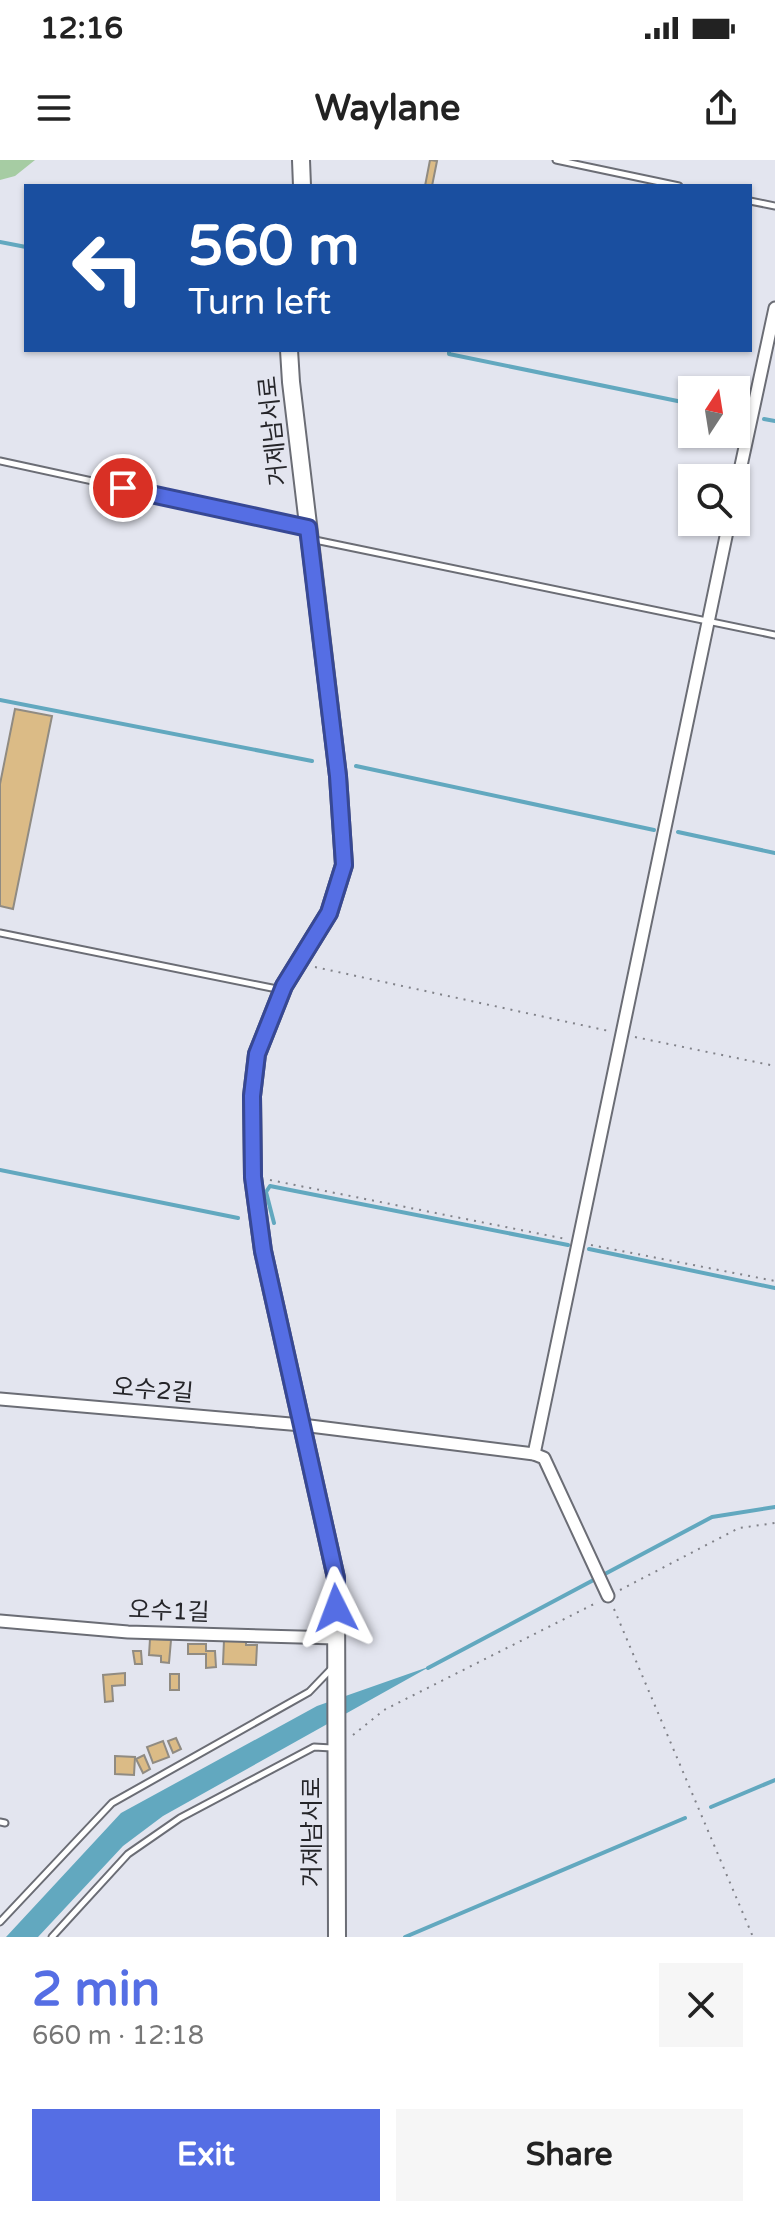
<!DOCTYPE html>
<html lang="en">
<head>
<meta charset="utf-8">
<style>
	body { margin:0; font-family:"Varela Round","Noto Sans KR",sans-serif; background:#f6f6f6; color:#222; height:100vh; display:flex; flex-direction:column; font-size:30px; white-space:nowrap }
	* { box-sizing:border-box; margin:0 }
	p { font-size:26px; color:#767676 }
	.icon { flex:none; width:44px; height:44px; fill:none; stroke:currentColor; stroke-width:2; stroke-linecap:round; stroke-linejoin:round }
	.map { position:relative; height:1777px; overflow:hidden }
	.side { display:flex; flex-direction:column; background:#fff; flex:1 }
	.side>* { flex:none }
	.hud { position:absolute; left:24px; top:24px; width:728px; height:168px; border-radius:0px; box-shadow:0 2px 6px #0004; background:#1a4fa0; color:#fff; overflow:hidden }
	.needle { width:52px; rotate:12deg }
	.tools { position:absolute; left:678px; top:216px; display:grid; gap:16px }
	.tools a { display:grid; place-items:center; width:72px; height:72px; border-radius:0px; background:#fff; box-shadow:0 2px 6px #0004; font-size:40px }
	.pin { position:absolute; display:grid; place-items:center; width:68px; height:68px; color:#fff; margin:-34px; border:4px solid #fff; border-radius:50%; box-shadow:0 2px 8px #0007 }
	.me { position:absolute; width:88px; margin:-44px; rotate:357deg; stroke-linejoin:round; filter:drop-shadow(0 0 6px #0008) }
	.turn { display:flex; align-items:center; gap:28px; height:168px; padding:0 32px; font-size:36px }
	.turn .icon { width:104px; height:104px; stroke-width:2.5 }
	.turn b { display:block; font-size:56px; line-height:68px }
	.round { display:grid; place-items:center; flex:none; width:84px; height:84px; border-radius:0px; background:#f6f6f6 }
	.overview { display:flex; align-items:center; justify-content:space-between; height:136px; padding:0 32px }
	h1 { font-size:48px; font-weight:700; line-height:60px; color:#556ee4 }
	.action { display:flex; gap:16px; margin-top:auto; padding:16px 32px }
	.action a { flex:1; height:92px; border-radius:0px; background:#556ee4; color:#fff; font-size:32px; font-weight:700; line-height:92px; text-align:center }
	.action a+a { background:#f6f6f6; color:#222 }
	.status { display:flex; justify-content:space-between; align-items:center; height:56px; padding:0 40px; background:#fff; direction:ltr }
	.status svg { height:22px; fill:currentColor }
	header { display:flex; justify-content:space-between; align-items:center; height:104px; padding:0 32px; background:#fff; font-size:36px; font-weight:700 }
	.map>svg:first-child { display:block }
</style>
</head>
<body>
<div class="status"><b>12:16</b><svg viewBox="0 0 49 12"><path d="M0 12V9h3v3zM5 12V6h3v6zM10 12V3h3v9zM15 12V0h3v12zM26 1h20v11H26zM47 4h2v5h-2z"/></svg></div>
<header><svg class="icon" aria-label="menu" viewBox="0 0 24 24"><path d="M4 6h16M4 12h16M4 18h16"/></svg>Waylane<svg class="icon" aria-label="share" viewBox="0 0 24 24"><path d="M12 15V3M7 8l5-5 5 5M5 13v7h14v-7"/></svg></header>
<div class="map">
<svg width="775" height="1777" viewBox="0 0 775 1777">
	<rect width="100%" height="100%" fill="#e3e5ef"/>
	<!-- green -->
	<polygon fill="#a6cca3" points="0,0 35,0 15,16 0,20"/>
	<!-- water -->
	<polygon fill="#62a8bf" points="431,1506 163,1656 123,1686 38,1777 6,1777 121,1653 317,1546"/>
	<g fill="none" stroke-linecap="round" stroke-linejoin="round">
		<!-- stream -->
		<g stroke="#62a8bf" stroke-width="4">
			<polyline points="0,82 26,87"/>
			<polyline points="449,190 449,194 692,244"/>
			<polyline points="736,253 738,254"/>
			<polyline points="764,259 775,261"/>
			<polyline points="0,540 312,601"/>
			<polyline points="356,606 654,670"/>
			<polyline points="678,672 775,693"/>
			<polyline points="0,1010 238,1058"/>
			<polyline points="274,1063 266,1032 270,1026 568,1085"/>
			<polyline points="589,1089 775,1128"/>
			<polyline points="428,1508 712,1357 775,1347"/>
			<polyline points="711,1647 775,1620"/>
			<polyline points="405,1777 685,1658"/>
		</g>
	</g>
	<!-- building -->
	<g fill="#dbbb86" stroke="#908b82" stroke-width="2">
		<polygon points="430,0 437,1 432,26 425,26"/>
		<polygon points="15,549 52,556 13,749 0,746 0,624"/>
		<polygon points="150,1479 171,1480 169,1503 161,1502 161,1496 149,1495"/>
		<polygon points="224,1480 246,1481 246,1485 257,1485 256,1505 223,1504"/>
		<polygon points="188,1484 206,1484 206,1491 215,1491 216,1507 206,1508 206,1494 188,1494"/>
		<polygon points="133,1491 141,1491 142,1504 135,1504"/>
		<polygon points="125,1513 125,1525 112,1526 113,1541 105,1542 103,1515"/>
		<rect x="170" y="1514" width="9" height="16"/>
		<polygon points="176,1578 181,1589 173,1593 168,1581"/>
		<polygon points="163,1581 169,1597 153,1603 147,1587"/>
		<polygon points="144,1595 150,1609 143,1613 136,1599"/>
		<polygon points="115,1596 135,1597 134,1615 115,1614"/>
	</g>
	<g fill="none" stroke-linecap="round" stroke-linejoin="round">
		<defs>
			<g id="service">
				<polyline points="556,0 679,26"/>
				<polyline points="750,41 775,46"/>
				<polyline points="0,301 304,367"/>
				<polyline points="315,380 775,475"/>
				<polyline points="0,773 277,829"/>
				<polyline points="0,1662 5,1663"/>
				<polyline points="0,1762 112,1643 309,1532 333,1507"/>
				<polyline points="52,1777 128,1694 180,1658 314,1587 332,1588"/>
			</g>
			<g id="minor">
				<polyline points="736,329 775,148"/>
				<polyline points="0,1239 302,1265 534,1294 544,1298 608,1436"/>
				<polyline points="534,1294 729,362"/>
				<polyline points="0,1461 128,1472 336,1478"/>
			</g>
			<g id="secondary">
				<polyline points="301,0 302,26"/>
				<polyline points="289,190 291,222 338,616 344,705 329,753 284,826 257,894 252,936 253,1017 263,1091 336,1418 337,1777"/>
			</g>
		</defs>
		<!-- service casing -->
		<use href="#service" stroke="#6b6d75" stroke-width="9"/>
		<!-- minor casing -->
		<use href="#minor" stroke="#6b6d75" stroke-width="15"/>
		<!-- secondary casing -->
		<use href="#secondary" stroke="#6b6d75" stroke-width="20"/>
		<!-- path -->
		<g stroke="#818289" stroke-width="2" stroke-dasharray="2 6" stroke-linecap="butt">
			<polyline points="315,807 609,871"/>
			<polyline points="635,877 775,906"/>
			<polyline points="270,1020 566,1079"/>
			<polyline points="591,1085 775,1121"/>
			<polyline points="620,1430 739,1368 775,1363"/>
			<polyline points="614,1449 753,1777"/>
			<polyline points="353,1575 384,1550 596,1443"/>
		</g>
		<!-- service -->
		<use href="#service" stroke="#fff" stroke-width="5"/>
		<!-- minor -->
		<use href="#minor" stroke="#fff" stroke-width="11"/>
		<!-- secondary -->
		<use href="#secondary" stroke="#fff" stroke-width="16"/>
	</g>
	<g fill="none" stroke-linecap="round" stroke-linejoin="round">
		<defs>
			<polyline id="route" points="123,328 308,368 338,616 344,705 329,753 284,826 257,894 252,936 253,1017 263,1091 336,1418 336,1448"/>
		</defs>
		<!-- route casing -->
		<use href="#route" stroke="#374894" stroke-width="20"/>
		<!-- route -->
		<use href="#route" stroke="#556ee4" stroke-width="14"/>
	</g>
	<g text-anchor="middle" stroke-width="6" stroke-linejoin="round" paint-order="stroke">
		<!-- street labels -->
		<g font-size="24" fill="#252529" stroke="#e3e5ef">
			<text transform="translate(273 271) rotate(-96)" y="8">거제남서로</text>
			<text transform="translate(153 1230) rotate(5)" y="8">오수2길</text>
			<text transform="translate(169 1451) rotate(2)" y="8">오수1길</text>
			<text transform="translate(312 1672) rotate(-90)" y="8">거제남서로</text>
		</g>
	</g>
</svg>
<div class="tools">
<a><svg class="needle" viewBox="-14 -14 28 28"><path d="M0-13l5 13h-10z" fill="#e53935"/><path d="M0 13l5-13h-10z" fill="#767676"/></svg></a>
<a><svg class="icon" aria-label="search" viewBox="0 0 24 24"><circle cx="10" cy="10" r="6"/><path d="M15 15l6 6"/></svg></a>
</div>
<div class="pin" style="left:123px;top:328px;background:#d93025"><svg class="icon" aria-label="arrive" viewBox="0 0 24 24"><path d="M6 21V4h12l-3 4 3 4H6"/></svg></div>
<svg class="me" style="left:336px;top:1448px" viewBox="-20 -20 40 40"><path d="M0-17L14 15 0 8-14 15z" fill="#556ee4" stroke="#fff" stroke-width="4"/></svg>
<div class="hud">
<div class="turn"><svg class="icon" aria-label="left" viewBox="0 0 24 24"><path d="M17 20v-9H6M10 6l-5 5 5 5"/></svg><div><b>560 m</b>Turn left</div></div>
</div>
</div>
<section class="side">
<div class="overview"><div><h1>2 min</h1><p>660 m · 12:18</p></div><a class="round"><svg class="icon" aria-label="close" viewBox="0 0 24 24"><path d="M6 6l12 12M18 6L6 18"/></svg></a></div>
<div class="action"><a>Exit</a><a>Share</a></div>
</section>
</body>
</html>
